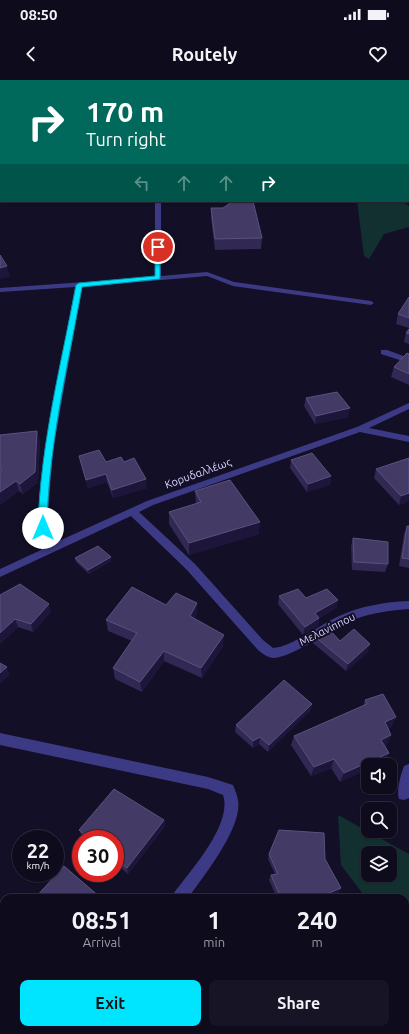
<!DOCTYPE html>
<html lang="en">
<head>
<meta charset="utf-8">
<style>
	body { margin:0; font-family:Ubuntu,sans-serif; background:#171425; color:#f1f3f6; height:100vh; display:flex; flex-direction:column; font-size:15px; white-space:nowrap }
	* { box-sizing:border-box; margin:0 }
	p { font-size:13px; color:#9b9ba3 }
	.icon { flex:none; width:22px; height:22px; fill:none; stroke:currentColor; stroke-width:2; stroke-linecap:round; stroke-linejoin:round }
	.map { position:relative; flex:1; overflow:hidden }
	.sheet { position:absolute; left:0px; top:814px; width:409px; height:140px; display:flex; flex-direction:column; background:#0e0b1c; border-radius:12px 12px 0 0; box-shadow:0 1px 3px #0004,0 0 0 1px #2e2b3b }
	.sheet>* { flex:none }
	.banner { position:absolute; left:0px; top:0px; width:409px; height:122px; box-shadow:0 1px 3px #0004,0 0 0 1px #2e2b3b; background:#00695c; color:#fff; overflow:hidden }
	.tools { position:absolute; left:361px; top:678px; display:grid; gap:8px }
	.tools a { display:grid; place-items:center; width:36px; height:36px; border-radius:8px; background:#0e0b1c; box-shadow:0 1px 3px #0004,0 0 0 1px #2e2b3b; font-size:20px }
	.speed { position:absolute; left:12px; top:750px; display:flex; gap:8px; font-size:20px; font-weight:700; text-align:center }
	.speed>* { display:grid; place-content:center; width:52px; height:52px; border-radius:50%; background:#0e0b1c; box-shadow:0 1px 3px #0004,0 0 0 1px #2e2b3b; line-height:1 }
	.speed small { font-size:10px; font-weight:400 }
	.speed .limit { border:6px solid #d22; background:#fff; color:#111 }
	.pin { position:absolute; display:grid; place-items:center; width:34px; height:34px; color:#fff; margin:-17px; border:2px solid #fff; border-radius:50%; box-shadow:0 1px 4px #0007 }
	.me { position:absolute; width:44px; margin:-22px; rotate:0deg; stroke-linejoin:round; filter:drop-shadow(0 0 3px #0008) }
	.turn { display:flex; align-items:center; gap:14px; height:84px; padding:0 20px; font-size:18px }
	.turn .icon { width:52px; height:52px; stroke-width:2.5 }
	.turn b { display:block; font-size:28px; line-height:34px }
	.lanes { display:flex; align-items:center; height:38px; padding:0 20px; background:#0003; justify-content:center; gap:20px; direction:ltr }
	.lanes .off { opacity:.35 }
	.eta { display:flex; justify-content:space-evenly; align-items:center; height:68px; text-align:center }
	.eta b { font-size:24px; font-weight:700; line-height:28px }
	.primary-button { display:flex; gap:8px; margin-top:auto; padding:8px 20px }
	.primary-button a { flex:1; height:46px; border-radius:8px; background:#00e5ff; color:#111; font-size:16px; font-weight:700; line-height:46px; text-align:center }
	.primary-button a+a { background:#171425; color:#f1f3f6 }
	.status { display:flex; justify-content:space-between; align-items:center; height:28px; padding:0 20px; background:#0e0b1c; direction:ltr }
	.status svg { height:11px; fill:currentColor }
	header { display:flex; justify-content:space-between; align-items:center; height:52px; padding:0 20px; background:#0e0b1c; font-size:18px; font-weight:700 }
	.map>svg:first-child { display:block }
</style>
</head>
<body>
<div class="status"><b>08:50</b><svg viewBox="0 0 49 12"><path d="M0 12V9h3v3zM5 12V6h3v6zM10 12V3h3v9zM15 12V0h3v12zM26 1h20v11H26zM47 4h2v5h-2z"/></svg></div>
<header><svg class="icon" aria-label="back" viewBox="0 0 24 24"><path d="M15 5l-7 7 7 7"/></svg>Routely<svg class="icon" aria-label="heart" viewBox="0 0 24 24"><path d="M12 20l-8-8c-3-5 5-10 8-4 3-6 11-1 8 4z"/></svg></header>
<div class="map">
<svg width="409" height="954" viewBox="0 0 409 954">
	<rect width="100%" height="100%" fill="#130f26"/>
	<!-- green -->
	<g fill="#12302f" fill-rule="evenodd">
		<polygon points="357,121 403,121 409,126 409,147 384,154 369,179 364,176"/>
		<path d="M338 735 409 774V870L405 867V818H366L341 785ZM368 773H390V795H368Z"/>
	</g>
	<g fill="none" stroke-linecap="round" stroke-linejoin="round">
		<!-- street -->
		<g fill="#3d3a85" fill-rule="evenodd">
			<rect x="19" y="0" width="4" height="1"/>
			<polygon points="1,92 1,96 0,97 0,93"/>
			<path d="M155 121H161V196L207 192 234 202 371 221 374 223 371 225 233 206 207 196 82 207 53 370 48 432 50 465 147 421 357 347 409 323V329L369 348 409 356V362L360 352 153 425 139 432 195 484 263 560 273 568C292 567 321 544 339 536 361 526 385 522 409 521V529C391 530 372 533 355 539 333 547 294 577 274 578 268 578 263 574 258 570L187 490 131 436 0 497V489L41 470 38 432 45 370 75 207 0 212V208L155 197Z"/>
			<polygon points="381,270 387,270 409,278 409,283 381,274"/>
			<path d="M0 653 208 697 233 705C235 710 237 715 238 720 243 747 203 797 188 818H172L174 813C191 790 233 744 223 715L208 709 0 665Z"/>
			<path d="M409 684V718L404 720 399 719C396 710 401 694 404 686Z"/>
			<polygon points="74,950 91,950 89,954 72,954"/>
		</g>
	</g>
	<!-- wall -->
	<g fill="#312854">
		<polygon points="211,128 223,128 262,158 261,169 215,170 211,138"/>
		<polygon points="409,217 409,248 396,244 398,234"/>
		<polygon points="409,249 409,264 404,262 406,253"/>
		<polygon points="409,274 409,305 391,297 394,287"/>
		<polygon points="306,318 348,337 315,344 304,326"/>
		<polygon points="37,351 40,362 38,402 23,414 19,411 0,425 0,355"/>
		<polygon points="79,376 106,382 147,408 113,418 107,402 88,408 81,384"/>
		<polygon points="291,380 331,396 330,405 307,412 290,388"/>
		<polygon points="376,389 409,421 399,425 374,398"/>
		<polygon points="195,411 259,454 189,475 169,444 169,432 196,424"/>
		<polygon points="407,446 409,446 409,488 399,486 404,454"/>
		<polygon points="353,458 388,484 385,492 352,490 351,466"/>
		<polygon points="111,477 111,481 89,494 76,482 75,478"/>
		<polygon points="0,515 51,532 33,552 18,547 0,564"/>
		<polygon points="279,516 306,518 338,520 336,528 319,538 318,546 303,555 278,524"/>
		<polygon points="197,523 197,534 194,539 223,566 202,598 164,581 142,612 115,599 113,588 132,561 108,551 106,540 166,525"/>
		<polygon points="314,556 340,561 368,572 346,591 313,563"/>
		<polygon points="365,620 396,637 391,647 388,649 387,665 384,666 389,673 384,683 379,685 368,685 340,702 331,688 311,696 291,665 294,656 363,626"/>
		<polygon points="312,624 310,631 268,672 259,664 253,668 235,652 236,645"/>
		<polygon points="164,740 165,746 128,794 115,783 115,759 85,759 82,756 79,750"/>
		<polygon points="269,774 325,779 341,808 338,813 326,818 277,818 269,800 271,795 275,794 268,779"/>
		<polygon points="324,950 405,950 409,954 322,954"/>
	</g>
	<!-- shaded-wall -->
	<g fill="#1d163a">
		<polygon points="7,186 10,197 0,199 0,188"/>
		<polygon points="350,328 348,337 315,344 316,336"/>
		<polygon points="37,351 40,362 38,402 23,414 20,404"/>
		<polygon points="106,394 107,402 88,408 86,400"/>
		<polygon points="331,396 330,405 307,412 308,404"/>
		<polygon points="146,399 147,408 113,418 112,410"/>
		<polygon points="16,401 19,411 0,425 0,412"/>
		<polygon points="409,413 409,421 399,425 401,416"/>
		<polygon points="260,442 259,454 189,475 189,463"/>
		<polygon points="111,477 111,481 89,494 88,490"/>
		<polygon points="338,520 336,528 313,541 315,533"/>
		<polygon points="197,523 197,534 190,547 190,536"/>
		<polygon points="49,524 51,532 33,552 31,544"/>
		<polygon points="319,538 318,546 303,555 305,547"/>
		<polygon points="15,539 18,547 0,564 0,553"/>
		<polygon points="224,555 223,566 202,598 201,588"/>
		<polygon points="370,564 368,572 346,591 348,584"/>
		<polygon points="164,571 164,581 142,612 140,602"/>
		<polygon points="7,587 10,595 0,604 0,593"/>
		<polygon points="312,624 310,631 268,672 269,665"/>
		<polygon points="396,637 391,647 381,652 385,642"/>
		<polygon points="391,655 387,665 376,670 381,660"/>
		<polygon points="260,657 259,664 253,668 253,661"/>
		<polygon points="389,673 384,683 379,685 368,685 368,690 340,702 344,693"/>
		<polygon points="334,679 331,688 311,696 314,687"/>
		<polygon points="164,740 165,746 128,794 127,788"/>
		<polygon points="341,808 338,813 326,818 317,818"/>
		<polygon points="4,944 4,950 9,950 6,954 0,954 0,949"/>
	</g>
	<!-- building -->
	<g fill="#433a66" stroke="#5a527e">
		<polygon points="233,121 253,121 262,158 215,159 211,128 223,128"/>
		<polygon points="0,175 7,186 0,188"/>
		<polygon points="409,217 409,238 398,234"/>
		<polygon points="409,249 409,254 406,253"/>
		<polygon points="407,273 409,274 409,294 394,287"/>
		<polygon points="337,312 350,328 316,336 306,318"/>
		<polygon points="37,351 35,392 20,404 16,401 0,412 0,391 2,390 0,388 0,355"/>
		<polygon points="99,370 106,382 121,377 124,382 134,378 146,399 112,410 106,394 86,400 79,376"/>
		<polygon points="312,373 331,396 308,404 291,380"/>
		<polygon points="409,378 409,413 401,416 376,389"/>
		<polygon points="230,400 260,442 189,463 169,432 201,422 195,411"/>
		<polygon points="407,446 409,446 409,479 402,478"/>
		<polygon points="353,458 388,462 388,484 354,482"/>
		<polygon points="98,466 111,477 88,490 75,478"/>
		<polygon points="20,504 49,524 31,544 15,539 0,553 0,515"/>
		<polygon points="132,507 166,525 176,513 197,523 190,536 224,555 201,588 164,571 140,602 113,588 137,553 106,540"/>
		<polygon points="298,509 306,518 327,509 338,520 315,533 319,538 305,547 279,516"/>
		<polygon points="328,548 340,561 354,549 370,564 348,584 314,556"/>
		<polygon points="0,583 7,587 0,593"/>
		<polygon points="284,600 312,624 269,665 260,657 253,661 236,645"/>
		<polygon points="383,614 396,637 385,642 391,655 381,660 389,673 344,693 334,679 314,687 294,656 367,624 365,620"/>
		<polygon points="114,709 164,740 127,788 115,779 115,759 90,759 79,750"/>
		<polygon points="279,750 324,753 325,779 341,808 317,818 281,818 271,795 278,794 269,774"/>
		<polygon points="64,786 101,818 35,818"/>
		<polygon points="4,873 4,944 0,949 0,878"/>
		<polygon points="405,928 409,931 409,954 325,954 327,950 405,950"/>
		<polygon points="156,950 244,950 248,954 154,954"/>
	</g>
	<!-- route -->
	<path fill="#00e5ff" stroke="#0095a6" d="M158 165 160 167V199L82 207C68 286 48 367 47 448L43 451 40 450 38 448C40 366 61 285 76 205L79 203 155 196V167Z"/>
	<g text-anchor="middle" stroke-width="4" stroke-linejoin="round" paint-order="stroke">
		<!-- street labels -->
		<g font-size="11" fill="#d9d4ff" stroke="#130f26">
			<text transform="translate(198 393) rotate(-20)" y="4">Κορυδαλλέως</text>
			<text transform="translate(327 549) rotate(-26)" y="4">Μελανίππου</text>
		</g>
	</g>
</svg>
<div class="tools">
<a><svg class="icon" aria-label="sound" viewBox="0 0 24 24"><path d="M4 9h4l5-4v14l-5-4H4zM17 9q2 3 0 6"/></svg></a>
<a><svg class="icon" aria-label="search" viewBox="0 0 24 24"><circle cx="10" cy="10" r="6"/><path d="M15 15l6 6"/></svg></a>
<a><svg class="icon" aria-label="layers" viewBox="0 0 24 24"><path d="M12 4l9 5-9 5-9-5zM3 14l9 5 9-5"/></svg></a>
</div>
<div class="speed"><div>22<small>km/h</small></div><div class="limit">30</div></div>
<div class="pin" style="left:158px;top:167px;background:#d93025"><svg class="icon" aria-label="arrive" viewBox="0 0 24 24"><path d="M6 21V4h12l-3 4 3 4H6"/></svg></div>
<svg class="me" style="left:43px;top:448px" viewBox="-20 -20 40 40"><circle r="19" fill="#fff"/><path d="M0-13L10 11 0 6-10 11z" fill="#00e5ff"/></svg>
<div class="banner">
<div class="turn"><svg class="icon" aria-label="right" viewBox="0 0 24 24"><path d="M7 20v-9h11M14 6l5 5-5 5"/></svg><div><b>170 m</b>Turn right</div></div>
<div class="lanes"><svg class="icon off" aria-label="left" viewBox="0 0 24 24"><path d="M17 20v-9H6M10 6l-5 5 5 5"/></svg><svg class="icon off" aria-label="ahead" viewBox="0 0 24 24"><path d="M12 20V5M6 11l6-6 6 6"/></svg><svg class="icon off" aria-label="ahead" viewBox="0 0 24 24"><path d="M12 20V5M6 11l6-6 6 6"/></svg><svg class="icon" aria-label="right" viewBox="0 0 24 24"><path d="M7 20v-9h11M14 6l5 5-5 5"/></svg></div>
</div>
<section class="sheet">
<div class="eta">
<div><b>08:51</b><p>Arrival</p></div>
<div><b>1</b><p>min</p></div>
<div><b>240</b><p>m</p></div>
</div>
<div class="primary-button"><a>Exit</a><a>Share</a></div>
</section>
</div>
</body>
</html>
